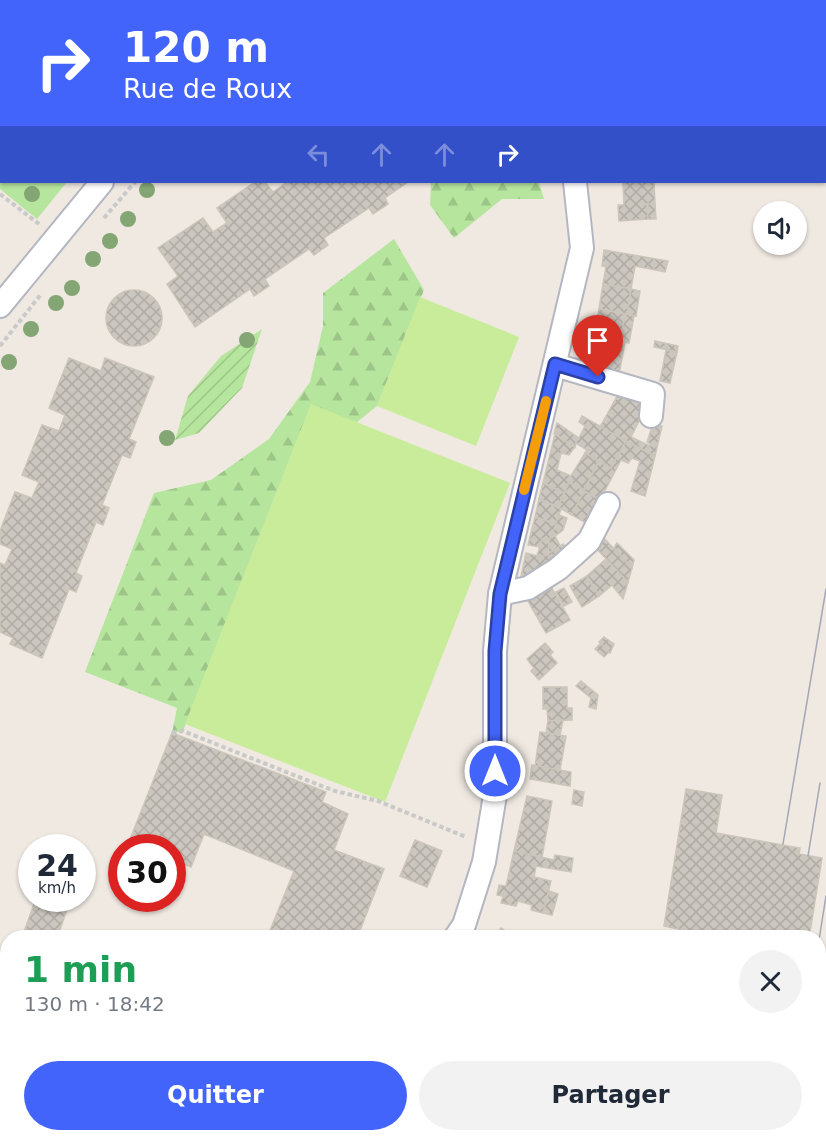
<!DOCTYPE html>
<html lang="fr">
<head>
<meta charset="utf-8">
<style>
	body { margin:0; font-family:"DejaVu Sans",sans-serif; background:#f2f2f3; color:#1f2937; height:100vh; display:flex; flex-direction:column; font-size:22px; white-space:nowrap }
	* { box-sizing:border-box; margin:0 }
	p { font-size:20px; color:#747a83 }
	.icon { flex:none; width:33px; height:33px; fill:none; stroke:currentColor; stroke-width:2; stroke-linecap:round; stroke-linejoin:round }
	.map { position:relative; flex:1; overflow:hidden }
	.details { position:absolute; left:0px; top:930px; width:826px; height:212px; display:flex; flex-direction:column; background:#fff; border-radius:24px 24px 0 0; box-shadow:0 2px 4px #0004 }
	.details>* { flex:none }
	.banner { position:absolute; left:0px; top:0px; width:826px; height:183px; box-shadow:0 2px 4px #0004; background:#4264fb; color:#fff; overflow:hidden }
	.tools { position:absolute; left:753px; top:201px; display:grid; gap:12px }
	.tools a { display:grid; place-items:center; width:54px; height:54px; border-radius:50%; background:#fff; box-shadow:0 2px 4px #0004; font-size:30px }
	.speed { position:absolute; left:18px; top:834px; display:flex; gap:12px; font-size:30px; font-weight:700; text-align:center }
	.speed>* { display:grid; place-content:center; width:78px; height:78px; border-radius:50%; background:#fff; box-shadow:0 2px 4px #0004; line-height:1 }
	.speed small { font-size:15px; font-weight:400 }
	.speed .limit { border:9px solid #d22; background:#fff; color:#111 }
	.pin { position:absolute; display:grid; place-items:center; width:51px; height:51px; color:#fff; margin:-62px -26px; border-radius:50% 50% 50% 0; rotate:-45deg; box-shadow:0 0 6px #0007 }
	.pin .icon { rotate:45deg }
	.me { position:absolute; width:66px; margin:-33px; rotate:0deg; stroke-linejoin:round; filter:drop-shadow(0 0 4px #0008) }
	.turn { display:flex; align-items:center; gap:21px; height:126px; padding:0 24px; font-size:27px }
	.turn .icon { width:78px; height:78px; stroke-width:2.5 }
	.turn b { display:block; font-size:42px; line-height:51px }
	.lanes { display:flex; align-items:center; height:57px; padding:0 24px; background:#0003; justify-content:center; gap:30px; direction:ltr }
	.lanes .off { opacity:.35 }
	.round { display:grid; place-items:center; flex:none; width:63px; height:63px; border-radius:32px; background:#f2f2f3 }
	.summary { display:flex; align-items:center; justify-content:space-between; height:102px; padding:0 24px }
	h1 { font-size:36px; font-weight:600; line-height:45px; color:#1e9e55 }
	.action { display:flex; gap:12px; margin-top:auto; padding:12px 24px }
	.action a { flex:1; height:69px; border-radius:36px; background:#4264fb; color:#fff; font-size:24px; font-weight:600; line-height:69px; text-align:center }
	.action a+a { background:#f2f2f3; color:#1f2937 }
	.map>svg:first-child { display:block }
</style>
</head>
<body>
<div class="map">
<svg width="826" height="1141" viewBox="0 0 826 1141">
	<defs>
		<pattern id="forest-firs" width="22" height="20" patternUnits="userSpaceOnUse" patternTransform="scale(1.5)"><rect width="22" height="20" fill="#b6e59e"/><path d="M5 1l3.5 6h-7zM16 11l3.5 6h-7z" fill="#9dc588"/></pattern>
		<pattern id="garden-furrows" width="10" height="10" patternUnits="userSpaceOnUse" patternTransform="scale(1.5)"><rect width="10" height="10" fill="#b6e59e"/><path d="M-1 1l2-2M0 10L10 0M9 11l2-2" fill="none" stroke="#9dc588"/></pattern>
		<pattern id="building-cross-hatch" width="8" height="8" patternUnits="userSpaceOnUse" patternTransform="scale(1.5)"><rect width="8" height="8" fill="#cbc7bf"/><path d="M0 0l8 8M0 8l8-8" fill="none" stroke="#afaba4"/></pattern>
	</defs>
	<rect width="100%" height="100%" fill="#efe9e1"/>
	<!-- education -->
	<polygon fill="#f0e6d1" points="7,1077 8,1134 365,1134 373,1141 0,1141 0,1080"/>
	<!-- forest -->
	<g fill="url(#forest-firs)">
		<polygon points="431,182 539,182 544,199 502,199 454,238 430,205"/>
		<polygon points="394,239 424,290 377,406 356,423 311,405 183,731 172,733 177,708 85,672 154,493 211,480 269,439 310,382 323,326 323,293"/>
	</g>
	<!-- park -->
	<polygon fill="#b6e59e" points="1,62 2,182 67,182 37,219 0,189"/>
	<!-- garden -->
	<polygon fill="url(#garden-furrows)" points="262,329 242,388 199,433 175,440 188,396 221,356"/>
	<!-- pitch -->
	<g fill="#c9ec9a">
		<polygon points="420,297 519,337 476,446 377,406"/>
		<polygon points="311,404 510,483 385,802 185,724"/>
	</g>
	<!-- building -->
	<g fill="url(#building-cross-hatch)" stroke="#cbc5ba" stroke-width="1.5">
		<polygon points="255,182 265,182 273,192 287,182 408,182 385,198 388,204 373,214 369,208 324,238 328,245 314,255 309,249 265,279 269,286 254,296 250,289 195,327 167,284 178,276 158,248 203,218 213,232 227,223 217,208"/>
		<polygon points="623,182 654,182 655,204 647,204 648,219 619,221 618,205 624,205"/>
		<polygon points="647,204 655,204 656,219 648,219"/>
		<polygon points="604,250 668,261 665,272 635,266 631,289 603,284 606,267 602,266"/>
		<polygon points="603,284 631,289 627,314 599,309"/>
		<polygon points="631,289 640,291 636,316 627,314"/>
		<circle cx="134" cy="318" r="28"/>
		<polygon points="599,309 625,314 620,342 594,337"/>
		<polygon points="625,314 634,316 629,343 620,342"/>
		<polygon points="599,338 625,342 618,380 588,367 592,346 598,347"/>
		<polygon points="655,341 678,346 677,352 654,347"/>
		<polygon points="666,350 677,352 670,383 660,381"/>
		<polygon points="69,358 101,371 105,358 154,377 129,439 136,442 130,458 122,455 102,505 109,508 103,525 96,522 76,573 82,576 76,592 69,589 42,658 10,644 13,638 0,632 0,563 5,565 12,549 0,544 0,531 15,492 32,498 39,482 22,475 42,425 59,431 65,415 49,408"/>
		<polygon points="619,393 646,407 631,437 650,446 650,444 647,442 653,424 662,426 655,456 600,427"/>
		<polygon points="582,416 626,441 611,468 585,453 587,450 576,443 575,447 554,434 557,423 579,438 585,426 579,422"/>
		<polygon points="555,434 575,447 569,455 561,453 557,470 571,476 585,453 599,461 584,490 569,482 564,493 543,483"/>
		<polygon points="626,441 655,456 645,496 631,491 640,461 632,458 628,463 621,460 600,500 584,491 599,461 611,468"/>
		<polygon points="569,482 584,490 572,515 558,507"/>
		<polygon points="543,483 564,493 558,507 539,499"/>
		<polygon points="584,491 600,500 588,524 572,515"/>
		<polygon points="539,499 561,509 556,524 535,517"/>
		<polygon points="559,515 567,518 563,530 555,536 551,535"/>
		<polygon points="535,517 556,524 549,541 542,539 540,547 528,545"/>
		<polygon points="551,535 555,536 560,546 548,554 549,541"/>
		<polygon points="602,536 632,568 628,582 595,547"/>
		<polygon points="542,539 549,541 548,554 541,557 537,556"/>
		<polygon points="617,543 634,560 632,568 614,548"/>
		<polygon points="563,544 570,553 553,564 548,554"/>
		<polygon points="526,553 541,557 548,554 553,564 519,586"/>
		<polygon points="606,559 628,582 623,599 612,585 599,596 587,576"/>
		<polygon points="587,576 599,596 582,607 570,586"/>
		<polygon points="552,588 570,620 546,633 528,601"/>
		<polygon points="564,588 572,602 564,606 556,592"/>
		<polygon points="604,637 614,644 610,653 599,642"/>
		<polygon points="545,643 553,652 550,655 557,663 539,680 531,671 534,668 527,659"/>
		<polygon points="601,643 609,652 604,657 595,649"/>
		<polygon points="581,681 598,695 596,709 589,707 591,698 576,686"/>
		<polygon points="543,687 567,687 567,708 572,708 572,720 548,721 547,709 543,709"/>
		<polygon points="563,720 560,735 546,733 548,721"/>
		<polygon points="540,732 566,736 560,770 535,766"/>
		<polygon points="172,733 326,792 322,802 348,814 334,850 384,869 357,938 267,938 294,871 287,868 204,834 191,867 172,859 172,848 142,848 129,842"/>
		<polygon points="532,765 571,772 570,786 530,779"/>
		<polygon points="686,789 722,795 716,833 800,848 799,854 822,858 809,938 681,938 682,930 664,926"/>
		<polygon points="574,790 584,792 582,806 572,804"/>
		<polygon points="527,796 552,801 542,857 514,851"/>
		<polygon points="415,840 442,851 427,887 400,876"/>
		<polygon points="514,851 554,860 555,855 573,858 571,872 536,866 534,877 551,881 543,913 531,910 532,905 518,901 516,906 501,903 503,896 497,895 499,885 506,886"/>
		<polygon points="549,891 558,894 552,915 543,913"/>
		<polygon points="36,898 71,898 57,938 22,938"/>
		<polygon points="501,928 516,938 495,938"/>
		<polygon points="8,988 8,1040 0,1049 0,997"/>
		<polygon points="435,1134 478,1134 478,1141 433,1141"/>
	</g>
	<g fill="none" stroke-linecap="round" stroke-linejoin="round">
		<defs>
			<g id="minor">
				<polyline points="557,0 557,2"/>
				<polyline points="246,2 247,0"/>
				<polyline points="0,306 102,182"/>
				<polyline points="555,365 653,394 651,416"/>
				<polyline points="500,594 528,588 558,569 589,541 608,504"/>
				<polyline points="455,938 464,925 484,862 495,795 495,651 500,594 582,248 575,182"/>
				<polyline points="394,1134 402,1141"/>
			</g>
		</defs>
		<!-- minor casing -->
		<use href="#minor" stroke="#b4b7c1" stroke-width="26"/>
		<!-- path -->
		<g stroke="#c9c9c9" stroke-width="4" stroke-dasharray="4.5 3" stroke-linecap="butt">
			<polyline points="129,2 131,0"/>
			<polyline points="284,2 285,0"/>
			<polyline points="0,166 2,164"/>
			<polyline points="0,194 39,224"/>
			<polyline points="104,218 135,182"/>
			<polyline points="0,346 42,293"/>
			<polyline points="172,733 183,731 314,783 335,791 378,801 466,837"/>
			<polyline points="0,1130 8,1133"/>
			<polyline points="10,1134 29,1141"/>
			<polyline points="72,1141 77,1134"/>
		</g>
		<!-- minor -->
		<use href="#minor" stroke="#fff" stroke-width="22"/>
		<!-- tram -->
		<g stroke="#a3a6b8" stroke-width="1.5">
			<polyline points="783,844 826,589"/>
			<polyline points="808,856 820,783"/>
			<polyline points="819,940 826,896"/>
			<polyline points="679,1141 680,1134"/>
			<polyline points="699,1141 700,1134"/>
			<polyline points="734,1141 735,1134"/>
			<polyline points="762,1141 763,1134"/>
			<polyline points="790,1141 790,1134"/>
		</g>
	</g>
	<!-- trees -->
	<g fill="#84a574">
		<circle cx="147" cy="190" r="8"/>
		<circle cx="32" cy="194" r="8"/>
		<circle cx="128" cy="219" r="8"/>
		<circle cx="110" cy="241" r="8"/>
		<circle cx="93" cy="259" r="8"/>
		<circle cx="72" cy="288" r="8"/>
		<circle cx="56" cy="303" r="8"/>
		<circle cx="31" cy="329" r="8"/>
		<circle cx="247" cy="340" r="8"/>
		<circle cx="9" cy="362" r="8"/>
		<circle cx="167" cy="438" r="8"/>
	</g>
	<g fill="none" stroke-linecap="round" stroke-linejoin="round">
		<defs>
			<polyline id="route" points="495,771 495,651 500,594 555,364 598,377"/>
		</defs>
		<!-- route casing -->
		<use href="#route" stroke="#2b41a3" stroke-width="15"/>
		<!-- route -->
		<use href="#route" stroke="#4264fb" stroke-width="10"/>
		<!-- slow -->
		<polyline stroke="#f59e0b" stroke-width="10" points="524,490 546,401"/>
	</g>
</svg>
<div class="tools">
<a><svg class="icon" aria-label="sound" viewBox="0 0 24 24"><path d="M4 9h4l5-4v14l-5-4H4zM17 9q2 3 0 6"/></svg></a>
</div>
<div class="speed"><div>24<small>km/h</small></div><div class="limit">30</div></div>
<div class="pin" style="left:598px;top:377px;background:#d93025"><svg class="icon" aria-label="arrive" viewBox="0 0 24 24"><path d="M6 21V4h12l-3 4 3 4H6"/></svg></div>
<svg class="me" style="left:495px;top:771px" viewBox="-20 -20 40 40"><circle r="17" fill="#4264fb" stroke="#fff" stroke-width="3"/><path d="M0-11L8 9 0 5-8 9z" fill="#fff"/></svg>
<div class="banner">
<div class="turn"><svg class="icon" aria-label="right" viewBox="0 0 24 24"><path d="M7 20v-9h11M14 6l5 5-5 5"/></svg><div><b>120 m</b>Rue de Roux</div></div>
<div class="lanes"><svg class="icon off" aria-label="left" viewBox="0 0 24 24"><path d="M17 20v-9H6M10 6l-5 5 5 5"/></svg><svg class="icon off" aria-label="ahead" viewBox="0 0 24 24"><path d="M12 20V5M6 11l6-6 6 6"/></svg><svg class="icon off" aria-label="ahead" viewBox="0 0 24 24"><path d="M12 20V5M6 11l6-6 6 6"/></svg><svg class="icon" aria-label="right" viewBox="0 0 24 24"><path d="M7 20v-9h11M14 6l5 5-5 5"/></svg></div>
</div>
<section class="details">
<div class="summary"><div><h1>1 min</h1><p>130 m · 18:42</p></div><a class="round"><svg class="icon" aria-label="close" viewBox="0 0 24 24"><path d="M6 6l12 12M18 6L6 18"/></svg></a></div>
<div class="action"><a>Quitter</a><a>Partager</a></div>
</section>
</div>
</body>
</html>
